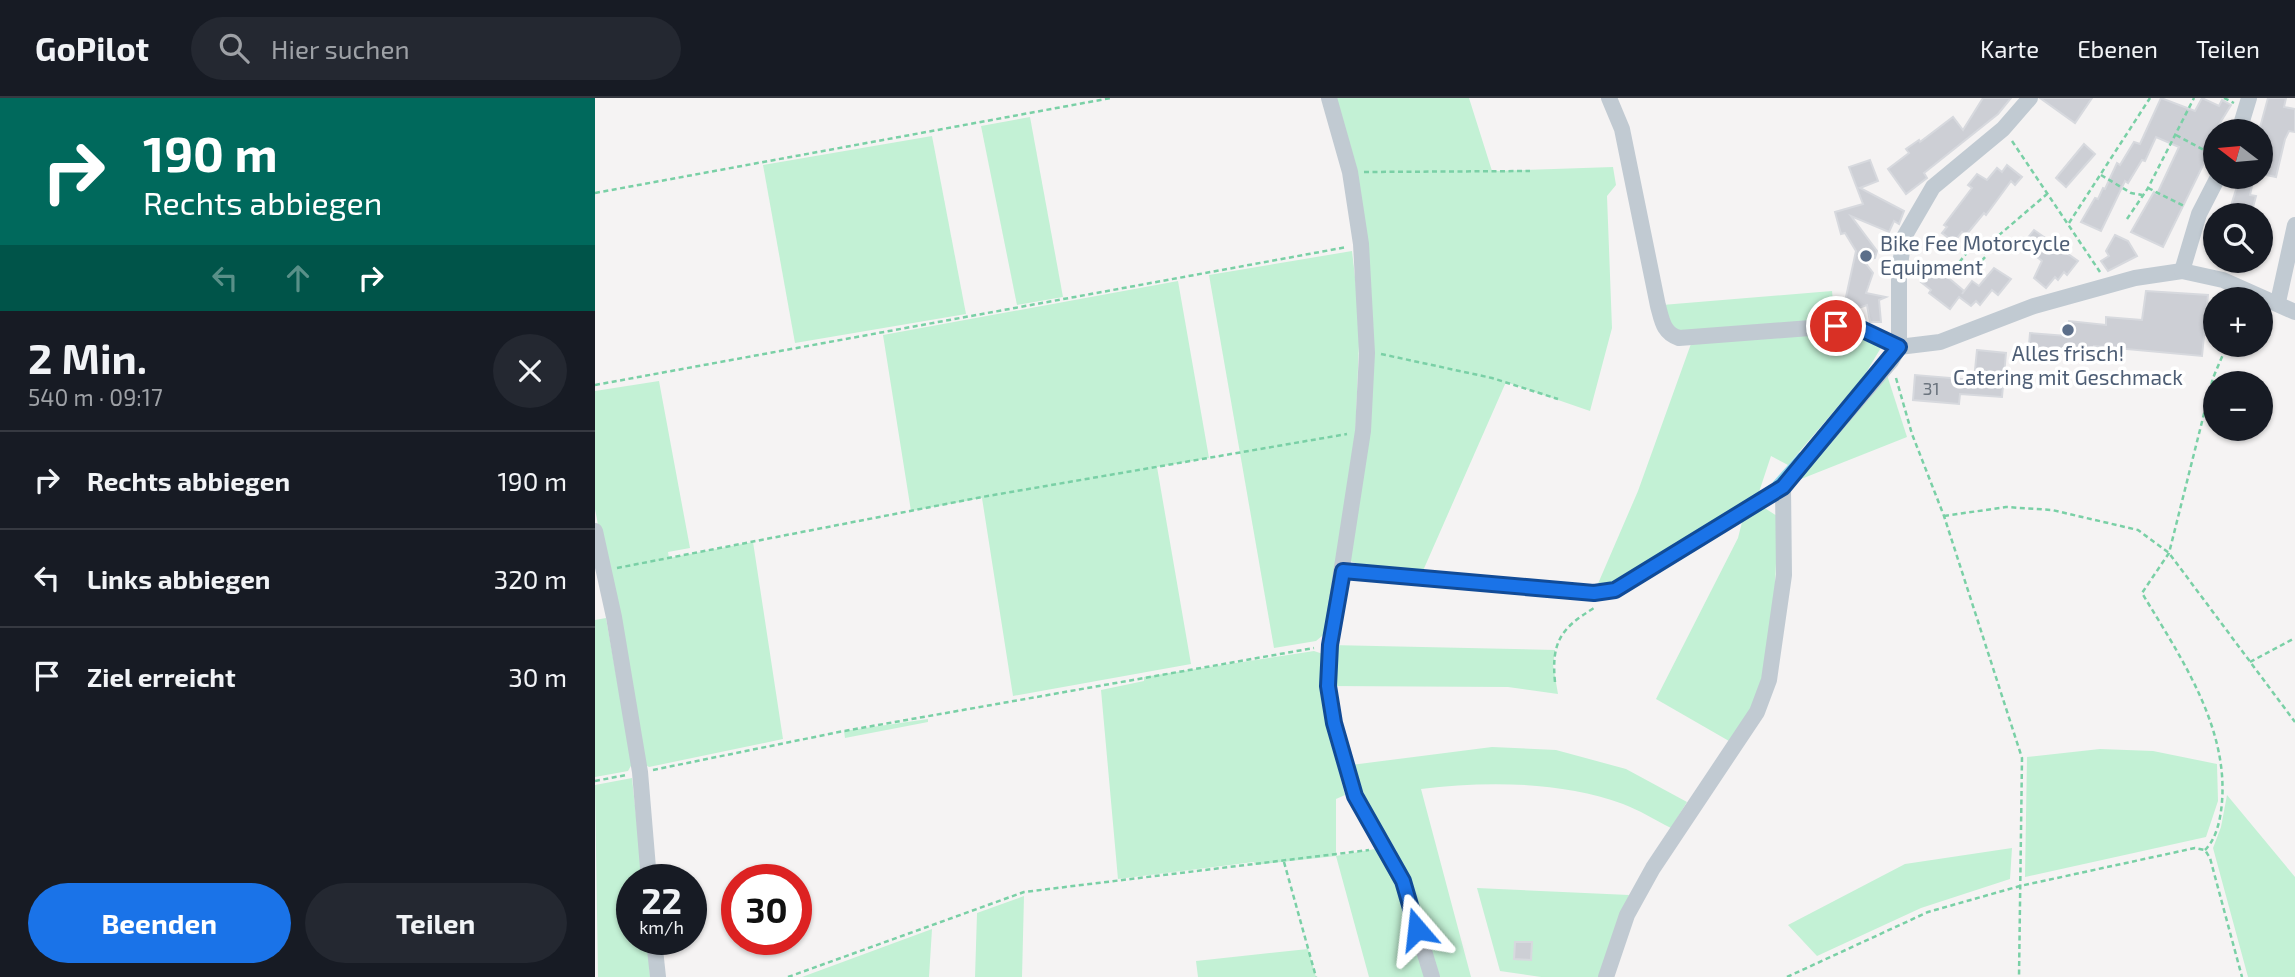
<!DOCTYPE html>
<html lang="de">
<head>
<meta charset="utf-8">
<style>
	body { margin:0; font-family:"Exo 2",sans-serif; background:#242831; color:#f1f3f6; height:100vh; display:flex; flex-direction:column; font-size:26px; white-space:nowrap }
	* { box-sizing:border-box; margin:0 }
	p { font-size:23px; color:#9ea1a6 }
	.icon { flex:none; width:38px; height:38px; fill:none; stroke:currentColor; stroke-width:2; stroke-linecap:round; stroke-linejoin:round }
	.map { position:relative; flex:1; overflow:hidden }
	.drawer { display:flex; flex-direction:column; background:#171b24; width:595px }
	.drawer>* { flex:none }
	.banner { background:#00695c; color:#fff; overflow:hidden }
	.needle { width:46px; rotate:286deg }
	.fabs { position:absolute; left:1608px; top:21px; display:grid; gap:14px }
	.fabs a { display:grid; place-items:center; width:70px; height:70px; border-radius:50%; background:#171b24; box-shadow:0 2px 5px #0004; font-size:35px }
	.speed { position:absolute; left:21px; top:766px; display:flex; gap:14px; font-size:35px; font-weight:700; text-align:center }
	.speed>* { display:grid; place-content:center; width:91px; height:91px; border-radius:50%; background:#171b24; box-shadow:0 2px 5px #0004; line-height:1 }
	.speed small { font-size:18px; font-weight:400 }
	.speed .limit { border:10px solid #d22; background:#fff; color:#111 }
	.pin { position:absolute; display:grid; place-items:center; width:60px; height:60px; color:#fff; margin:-30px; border:4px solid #fff; border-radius:50%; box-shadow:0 2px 7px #0007 }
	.me { position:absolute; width:77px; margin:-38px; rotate:343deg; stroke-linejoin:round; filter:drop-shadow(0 0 5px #0008) }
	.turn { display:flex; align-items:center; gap:24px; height:147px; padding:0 28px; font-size:32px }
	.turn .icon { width:91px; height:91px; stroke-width:2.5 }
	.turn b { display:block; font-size:49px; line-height:60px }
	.lanes { display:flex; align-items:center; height:66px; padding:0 28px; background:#0003; justify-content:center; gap:35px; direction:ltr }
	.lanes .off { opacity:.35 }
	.round { display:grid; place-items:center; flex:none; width:74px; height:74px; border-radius:37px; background:#242831 }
	.headline { display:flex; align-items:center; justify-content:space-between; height:119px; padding:0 28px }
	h1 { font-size:42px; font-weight:700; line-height:52px }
	.cta { display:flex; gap:14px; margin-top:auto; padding:14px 28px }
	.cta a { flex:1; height:80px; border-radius:42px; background:#1a73e8; color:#fff; font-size:28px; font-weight:700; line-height:80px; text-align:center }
	.cta a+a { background:#242831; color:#f1f3f6 }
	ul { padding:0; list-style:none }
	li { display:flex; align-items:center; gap:21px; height:98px; padding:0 28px; border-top:2px solid #363941 }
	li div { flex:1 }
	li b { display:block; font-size:26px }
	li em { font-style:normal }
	header { display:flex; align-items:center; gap:42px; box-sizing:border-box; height:98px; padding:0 35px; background:#171b24; border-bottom:2px solid #363941 }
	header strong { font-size:33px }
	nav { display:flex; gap:38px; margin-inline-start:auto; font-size:24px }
	.search { width:490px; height:63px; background:#242831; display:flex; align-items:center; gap:18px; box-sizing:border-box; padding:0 24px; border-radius:38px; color:#9ea1a6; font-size:26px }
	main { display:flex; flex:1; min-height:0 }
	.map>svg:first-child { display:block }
</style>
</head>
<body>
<header>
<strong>GoPilot</strong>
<div class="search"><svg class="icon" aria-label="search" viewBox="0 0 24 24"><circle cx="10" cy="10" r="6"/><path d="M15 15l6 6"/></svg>Hier suchen</div>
<nav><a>Karte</a><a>Ebenen</a><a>Teilen</a></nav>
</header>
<main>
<section class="drawer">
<div class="banner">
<div class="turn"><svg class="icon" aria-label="right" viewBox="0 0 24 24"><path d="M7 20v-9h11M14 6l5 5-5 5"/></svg><div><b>190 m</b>Rechts abbiegen</div></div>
<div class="lanes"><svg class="icon off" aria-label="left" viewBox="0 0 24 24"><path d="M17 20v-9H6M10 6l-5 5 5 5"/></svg><svg class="icon off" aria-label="ahead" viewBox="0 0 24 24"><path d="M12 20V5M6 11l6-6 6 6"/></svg><svg class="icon" aria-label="right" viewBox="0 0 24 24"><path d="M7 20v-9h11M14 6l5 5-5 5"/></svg></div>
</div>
<div class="headline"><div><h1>2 Min.</h1><p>540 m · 09:17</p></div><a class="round"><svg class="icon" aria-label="close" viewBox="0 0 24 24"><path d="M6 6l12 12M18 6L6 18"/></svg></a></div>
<ul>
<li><svg class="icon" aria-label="right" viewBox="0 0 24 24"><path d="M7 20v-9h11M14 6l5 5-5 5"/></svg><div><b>Rechts abbiegen</b></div><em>190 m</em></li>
<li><svg class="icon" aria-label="left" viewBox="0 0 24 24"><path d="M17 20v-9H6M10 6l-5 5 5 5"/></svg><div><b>Links abbiegen</b></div><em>320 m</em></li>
<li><svg class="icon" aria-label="arrive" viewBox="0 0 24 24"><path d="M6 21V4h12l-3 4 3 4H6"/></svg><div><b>Ziel erreicht</b></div><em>30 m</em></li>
</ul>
<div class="cta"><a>Beenden</a><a>Teilen</a></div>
</section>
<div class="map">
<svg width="1700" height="879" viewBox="0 0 1700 879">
	<rect width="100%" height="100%" fill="#f5f3f3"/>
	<!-- green -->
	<g fill="#c3f1d5">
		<polygon points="740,0 874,0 897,73 1018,69 1021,87 1012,98 1017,230 995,313 911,284 827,475 771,469 755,463 777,266"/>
		<polygon points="435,19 468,199 422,207 386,28"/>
		<polygon points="337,38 371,216 200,245 168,67"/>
		<polygon points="757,153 765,222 760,342 733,533 721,543 679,550 614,177"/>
		<polygon points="583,183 614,360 562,369 596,566 418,598 387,400 316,413 288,237"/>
		<polygon points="1237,193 1240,224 1084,233 1074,229 1067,207"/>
		<polygon points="1239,231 1265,236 1287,248 1269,278 1193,367 1176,358 1164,394 1022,485 1002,488 1043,393 1097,243"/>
		<polygon points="1292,277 1312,339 1196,385"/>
		<polygon points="64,283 95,450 73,454 74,460 158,444 188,641 54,669 48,665 0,411 0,293"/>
		<path d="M1168 409 1182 418C1181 472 1181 558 1158 606 1152 619 1142 631 1134 643L1061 601 1143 440 1148 420Z"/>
		<polygon points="11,520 37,666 33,673 0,679 0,522"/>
		<polygon points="735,547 960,552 958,567 963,596 913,589 733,588"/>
		<path d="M719 553 728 556C728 606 737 650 750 697L741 701V758L791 749 837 879H774L741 758 660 767 659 764 523 781 506 592 549 583V579Z"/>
		<polygon points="333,621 333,624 250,640 249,633"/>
		<path d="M897 649 961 652 1031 671 1092 704 1076 730C1060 722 1044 712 1028 706 966 683 890 683 826 691L876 879H842L801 752 769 701 756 667Z"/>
		<polygon points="1505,651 1558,653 1622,666 1623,703 1611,739 1430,779 1432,659"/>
		<polygon points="37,680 48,782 37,782 37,842 53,842 55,879 3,879 0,687"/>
		<polygon points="1632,697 1700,779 1700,879 1653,879 1618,750 1626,729"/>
		<polygon points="1417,750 1415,781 1326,810 1222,858 1193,827 1310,766"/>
		<polygon points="882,790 1034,797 1004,879 946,879 905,873"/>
		<polygon points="429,798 427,879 380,879 382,815"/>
		<polygon points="337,831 334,879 207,879"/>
		<polygon points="713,851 721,879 603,879 601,863"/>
	</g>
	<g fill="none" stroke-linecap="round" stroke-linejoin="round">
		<!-- stream -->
		<polyline stroke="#90daee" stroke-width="4.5" points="1180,385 1205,357"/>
	</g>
	<!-- building -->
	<g fill="#cdcfd5" stroke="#d7d9de" stroke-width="2">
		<polygon points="1388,0 1416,0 1403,16 1329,75 1332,80 1311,96 1293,71 1314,55 1311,51 1324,42 1325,44 1358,19 1368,32"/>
		<polygon points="1445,0 1497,0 1480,25"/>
		<polygon points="1566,0 1600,13 1607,0 1624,8 1627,2 1636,7 1620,33 1612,54 1614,55 1568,149 1536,134 1559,94 1562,96 1584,49 1561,39 1550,63 1547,62 1533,85 1530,83 1506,133 1486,124 1500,100 1503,101 1508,90 1510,91 1522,65 1525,67 1539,44 1545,46"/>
		<polygon points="1673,0 1691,0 1689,9 1700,11 1700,34 1694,33 1690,41 1681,79 1666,76 1664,33"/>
		<polygon points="1489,46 1500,56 1471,89 1461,80"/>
		<polygon points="1275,62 1283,83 1265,90 1309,113 1304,126 1299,123 1294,134 1256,118 1282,153 1280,160 1269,163 1278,175 1271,195 1291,199 1284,202 1286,224 1275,224 1272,207 1252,214 1249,208 1261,153 1250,135 1246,136 1240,114 1268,106 1254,69"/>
		<polygon points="1412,67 1427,79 1420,87 1416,83 1391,117 1389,115 1371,137 1367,134 1359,144 1347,135 1352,129 1349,127 1377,90 1373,87 1382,76 1392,82 1402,70 1407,74"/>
		<polygon points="1645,79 1659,79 1655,97 1661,98 1656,117 1633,117"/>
		<polygon points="1439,132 1483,163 1472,177 1469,174 1463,182 1460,179 1451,190 1439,180 1447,163 1427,147"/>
		<polygon points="1520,137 1533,143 1542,158 1513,173 1506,163 1514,158 1511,153"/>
		<polygon points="1337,170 1341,174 1343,171 1369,193 1367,196 1377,183 1384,188 1399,170 1416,181 1403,197 1397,192 1385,207 1381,203 1376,208 1364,199 1355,211 1334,195 1336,192 1326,184"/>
		<polygon points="1551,193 1613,197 1607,258 1499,248 1499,252 1488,251 1487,254 1461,252 1460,261 1433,259 1435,235 1472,238 1474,223 1511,227 1511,219 1547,222"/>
		<polygon points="1382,252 1411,255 1407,299 1365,296 1364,306 1318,302 1320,277 1379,282"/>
		<polygon points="920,844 937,844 936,862 919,861"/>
	</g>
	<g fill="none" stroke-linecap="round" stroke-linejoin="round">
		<!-- path -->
		<g stroke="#7ad0a6" stroke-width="2.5" stroke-dasharray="5 3.5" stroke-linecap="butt">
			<polyline points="1629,0 1639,5"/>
			<polyline points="1581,37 1620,58"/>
			<polyline points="1417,43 1505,174"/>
			<polyline points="769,74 935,73"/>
			<polyline points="1506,77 1536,95 1547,97"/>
			<polyline points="1553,90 1591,109"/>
			<polyline points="0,95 516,0"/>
			<polyline points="1532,121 1553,90 1599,0"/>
			<polyline points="1474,125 1555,0"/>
			<polyline points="1389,150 1374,152 1359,171 1372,179 1391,158 1389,150 1452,96"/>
			<polyline points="786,256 897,280 963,301"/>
			<polyline points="1301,280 1317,336 1349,418 1427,660 1424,879"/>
			<polyline points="0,287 752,149"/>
			<polyline points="1349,418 1411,409 1457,412 1543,432 1574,455 1700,624"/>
			<polyline points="22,470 387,399 752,336"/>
			<polyline points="1655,564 1700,540"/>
			<path d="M960 584C956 544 966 530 999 510"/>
			<polyline points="58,672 249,633 719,550"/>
			<polyline points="0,683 31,677"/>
			<path d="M1610 752C1620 742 1624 727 1626 713 1637 633 1586 560 1547 495L1574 455 1618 280 1632 247"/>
			<polyline points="689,764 721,879"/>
			<polyline points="193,879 429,794 774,752"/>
			<polyline points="1192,879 1333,814 1425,788 1600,750 1610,752 1615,760 1647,879"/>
		</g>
		<!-- street -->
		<g stroke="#c1cad2" stroke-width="16">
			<polyline points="734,0 755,74 766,146 772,255 768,333 735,547 733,588 739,625 760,698 808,784 837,879"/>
			<path d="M1014 0 1027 31 1063 208C1067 222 1068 235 1084 240L1241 228 1264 231 1304 249 1345 244 1439 208 1540 180 1587 173 1628 182 1700 214"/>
			<polyline points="1644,33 1654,0"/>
			<polyline points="1587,173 1604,116 1623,79"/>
			<polyline points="1683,204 1700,127"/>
			<polyline points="0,433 19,519 45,674 54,782"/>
			<polyline points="748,473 999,495 1020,492 1188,389 1296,263 1304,249 1304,174 1309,139 1338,89 1408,31 1435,0"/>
			<polyline points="59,842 63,879"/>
			<polyline points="1011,879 1032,817 1058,770 1162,614 1174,582 1189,477 1188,389"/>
		</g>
	</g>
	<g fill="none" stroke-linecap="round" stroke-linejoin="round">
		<defs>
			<polyline id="route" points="822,831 808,783 760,698 739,625 733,588 735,547 748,473 999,495 1020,492 1188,389 1304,249 1264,230 1241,228"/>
		</defs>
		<!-- route casing -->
		<use href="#route" stroke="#114b97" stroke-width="18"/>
		<!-- route -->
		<use href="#route" stroke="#1a73e8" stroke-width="12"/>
	</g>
	<!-- markers -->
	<g fill="#5c6f8a" stroke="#fff" stroke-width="2.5">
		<circle cx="1271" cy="158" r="7"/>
		<circle cx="1473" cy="232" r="7"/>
	</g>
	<g text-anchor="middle" stroke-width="7" stroke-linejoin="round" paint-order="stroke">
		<!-- number labels -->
		<g font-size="18" fill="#6b747e">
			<text x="1336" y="297">31</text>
		</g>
		<!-- service labels -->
		<g font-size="21" fill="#4e5e75" stroke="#fff" text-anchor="start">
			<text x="1285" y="153">Bike Fee Motorcycle<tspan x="1285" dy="24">Equipment</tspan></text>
			<text x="1473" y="263" text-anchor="middle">Alles frisch!<tspan x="1473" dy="24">Catering mit Geschmack</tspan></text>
		</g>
	</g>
</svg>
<div class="fabs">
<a><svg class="needle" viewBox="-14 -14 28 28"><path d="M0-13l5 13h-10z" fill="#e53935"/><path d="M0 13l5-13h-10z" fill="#9ea1a6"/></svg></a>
<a><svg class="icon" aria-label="search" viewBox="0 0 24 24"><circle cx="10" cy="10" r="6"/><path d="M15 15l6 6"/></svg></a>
<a>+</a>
<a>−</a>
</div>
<div class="speed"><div>22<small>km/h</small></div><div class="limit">30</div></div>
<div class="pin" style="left:1241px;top:228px;background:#d93025"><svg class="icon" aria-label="arrive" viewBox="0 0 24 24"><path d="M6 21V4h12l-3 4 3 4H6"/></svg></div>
<svg class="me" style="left:822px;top:831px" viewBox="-20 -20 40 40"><path d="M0-17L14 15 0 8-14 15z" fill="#1a73e8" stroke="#fff" stroke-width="4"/></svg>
</div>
</main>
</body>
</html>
